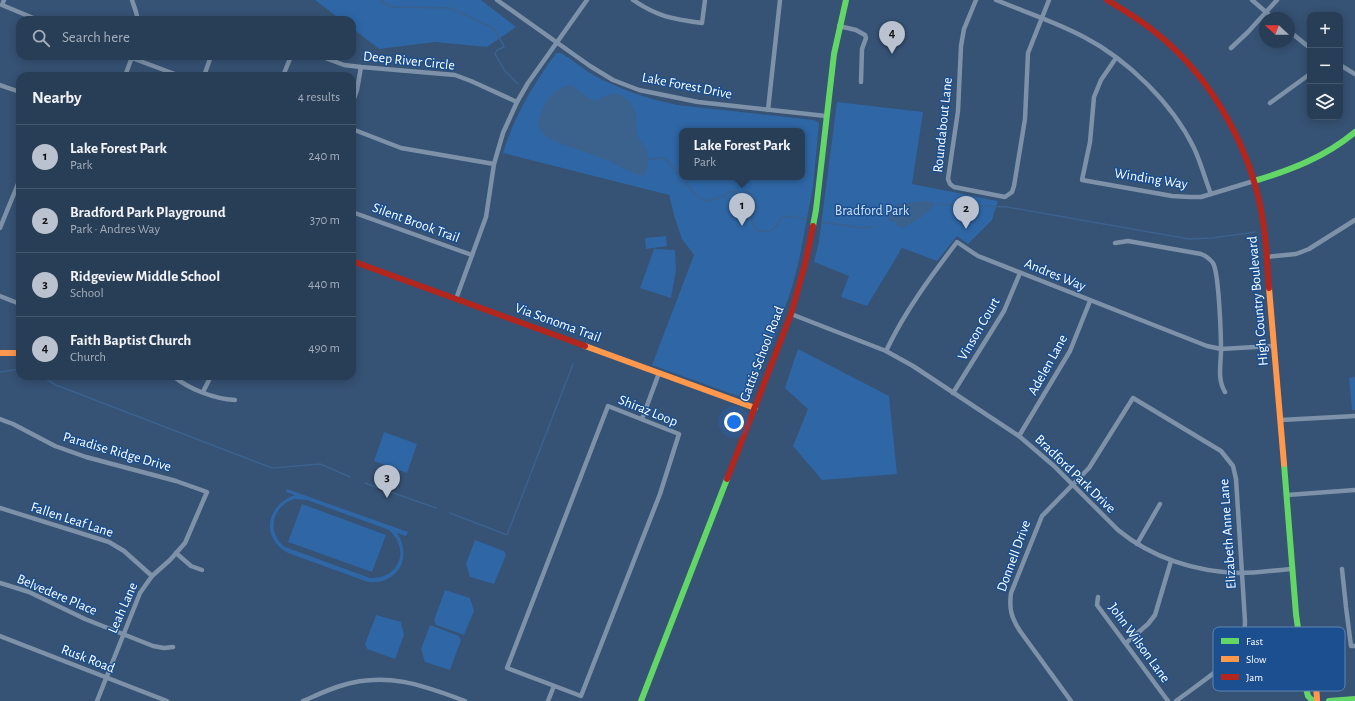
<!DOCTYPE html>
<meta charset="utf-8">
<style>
body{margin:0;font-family:"Alegreya Sans",sans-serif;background:#344961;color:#f1f3f6}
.controls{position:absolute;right:12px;top:12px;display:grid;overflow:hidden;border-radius:8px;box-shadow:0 2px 10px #0003}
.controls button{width:36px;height:36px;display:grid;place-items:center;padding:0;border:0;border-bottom:1px solid #44576d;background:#283e57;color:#f1f3f6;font:20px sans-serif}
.compass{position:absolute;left:1259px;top:12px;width:36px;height:36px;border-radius:50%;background:#283e57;box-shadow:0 2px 10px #0003;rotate:292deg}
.you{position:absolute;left:734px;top:422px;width:14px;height:14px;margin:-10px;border:3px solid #fff;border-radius:50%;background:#1a73e8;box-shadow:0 0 0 6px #1a73e833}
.badge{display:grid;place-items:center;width:26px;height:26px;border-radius:50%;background:#b9c2ce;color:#111;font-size:13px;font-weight:700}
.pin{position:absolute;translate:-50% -33px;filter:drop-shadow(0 1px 2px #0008)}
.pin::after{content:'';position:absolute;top:21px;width:14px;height:12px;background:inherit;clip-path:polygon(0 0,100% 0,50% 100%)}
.popup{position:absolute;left:679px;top:128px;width:126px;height:52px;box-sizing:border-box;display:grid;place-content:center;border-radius:8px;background:#283e57;filter:drop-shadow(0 1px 3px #0005);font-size:13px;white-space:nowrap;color:#a5aeba}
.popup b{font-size:15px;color:#f1f3f6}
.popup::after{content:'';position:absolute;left:50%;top:100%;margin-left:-8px;border:8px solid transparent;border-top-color:#283e57}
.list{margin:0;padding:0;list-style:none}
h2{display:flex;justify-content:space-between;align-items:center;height:52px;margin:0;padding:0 16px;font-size:17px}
h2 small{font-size:13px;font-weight:400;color:#a5aeba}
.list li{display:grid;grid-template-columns:26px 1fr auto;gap:12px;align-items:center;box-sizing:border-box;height:64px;padding:0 16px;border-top:1px solid #44576d}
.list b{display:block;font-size:15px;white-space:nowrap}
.list p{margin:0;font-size:13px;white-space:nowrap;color:#a5aeba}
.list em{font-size:13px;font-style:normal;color:#a5aeba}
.icon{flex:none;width:22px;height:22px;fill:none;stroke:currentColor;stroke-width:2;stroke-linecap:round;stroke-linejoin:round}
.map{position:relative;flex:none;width:1355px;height:701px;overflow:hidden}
.search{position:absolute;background:#283e57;box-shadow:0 2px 10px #0003;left:16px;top:16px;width:340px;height:44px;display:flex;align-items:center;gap:10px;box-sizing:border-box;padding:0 14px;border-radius:12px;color:#a5aeba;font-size:15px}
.panel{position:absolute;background:#283e57;box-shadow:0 2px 10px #0003;left:16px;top:72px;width:340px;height:308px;border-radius:12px}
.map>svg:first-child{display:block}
.green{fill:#2f66a5;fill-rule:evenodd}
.water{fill:#3b618d}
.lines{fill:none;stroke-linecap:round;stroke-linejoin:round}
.stream{stroke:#3b618d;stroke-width:1.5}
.street{stroke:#7d92a8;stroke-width:4.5}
.fast{stroke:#63d668;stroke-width:6}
.slow{stroke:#ff974d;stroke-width:6}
.jam{stroke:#b3261e;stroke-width:6}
.labels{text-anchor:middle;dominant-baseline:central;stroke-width:3;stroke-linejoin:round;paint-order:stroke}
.street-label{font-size:14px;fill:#fff;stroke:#1b4f8f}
.park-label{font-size:14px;fill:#cfe3fa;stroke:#1b4f8f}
.key{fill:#1b4f8f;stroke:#5f84b1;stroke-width:1}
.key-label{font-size:11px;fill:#fff}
</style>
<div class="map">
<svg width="1355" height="701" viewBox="0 0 1355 701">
<rect width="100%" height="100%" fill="#365274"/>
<g class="green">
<polygon points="315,0 481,0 516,27 487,47 435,42 379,49 352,28 352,20 341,20"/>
<path d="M 556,53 L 561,53 C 573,60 583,69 595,76 C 621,90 649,99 677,105 L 814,120 L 819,123 L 813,187 L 799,260 L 792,287 L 774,339 L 749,396 L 747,398 L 743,398 L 652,365 L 694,255 L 682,239 L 674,215 L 669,195 L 503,153 C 514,116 533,85 556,53 ZM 682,131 L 802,131 L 802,177 L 682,177 Z"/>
<polygon points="837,102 923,112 912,184 998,201 992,220 968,244 957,236 937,261 902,248 867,306 841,297 849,276 814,262 819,241"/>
<polygon points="666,236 667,246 646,249 645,238"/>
<polygon points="654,249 675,250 676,270 671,298 640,288"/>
<polygon points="798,349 889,396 897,474 822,480 793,446 808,409 785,388"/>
<polygon points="1355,377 1355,410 1352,410 1349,378"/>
<polygon points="384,432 417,444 407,473 374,461"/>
<path d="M 287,489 L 408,532 L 406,536 L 397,533 C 413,557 398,585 368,582 L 288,553 C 260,538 266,505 295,495 L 286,492 ZM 294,499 L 307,500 L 389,530 C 411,550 399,579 370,578 L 285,547 C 266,533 272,506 294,499 Z"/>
<polygon points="302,504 386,535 372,572 288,542"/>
<polygon points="475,540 504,551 506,555 494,584 470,577 466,564"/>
<polygon points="445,590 470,598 474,611 464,635 436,625 434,620"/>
<polygon points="376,615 401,622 404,635 395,659 367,649 365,644"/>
<polygon points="430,625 459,636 461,640 450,670 425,662 421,649"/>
</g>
<g class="water">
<path d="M 570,85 C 579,89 585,97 595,101 C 600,99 606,95 612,94 C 622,92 633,103 635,112 C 637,122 635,130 639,139 C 641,143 645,146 646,150 C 649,157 649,171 642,176 L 620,167 L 610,161 L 559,143 L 545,136 L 538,126 C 541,107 549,89 570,85 Z"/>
<path d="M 919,201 L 928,201 L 934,204 C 928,215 913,222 903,228 L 894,224 L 896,224 L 896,221 L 892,222 L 888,219 L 888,211 C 894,203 900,204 909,203 C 912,203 916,202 919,201 Z"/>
</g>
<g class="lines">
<g class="stream">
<polyline points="380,0 391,7 450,8 493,28 503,44 504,47 497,50 495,54 505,71 518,84"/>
<path d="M 647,159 L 665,158 L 694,193 L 704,201 L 719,198 L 732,191 L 744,196 L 746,191 L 749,192 L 756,205 L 751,219 L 755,229 C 771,236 774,228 784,216 L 807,219"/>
<polyline points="932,204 1007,207 1189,239 1212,238 1255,232"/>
<polyline points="822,222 861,228 873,227"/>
<polyline points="0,372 20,369"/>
<polyline points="41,376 56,385 272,468 320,464 350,477"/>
<polyline points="365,483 436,508"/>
<polyline points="450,513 507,535 573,364"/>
</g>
<g class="street">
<polyline points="4,0 2,5 38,20"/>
<polyline points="132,0 136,12 138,20"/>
<polyline points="497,0 590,66 613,80 639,90 698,102 826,116"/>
<path d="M 633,0 C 658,17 673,19 702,23 L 705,0"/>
<polyline points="976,0 964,29 961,46 958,111 948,179 950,184 954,187 1005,197 1012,192 1014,186 1025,119 1028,53 1049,0"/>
<path d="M 996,0 C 1025,12 1056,22 1084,37 C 1128,60 1172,103 1194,148 C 1201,163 1205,179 1211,194"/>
<polyline points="1252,0 1273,18"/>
<polyline points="839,26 856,30 865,35 866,38 862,49 861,82"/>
<polyline points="1289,31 1310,48"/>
<polyline points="1231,48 1248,32 1277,0"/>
<polyline points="320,56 344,65 361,67 455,75 471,81 517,102"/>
<polyline points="132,58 180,76"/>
<polyline points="1116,58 1101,80 1094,97 1090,142 1082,180 1172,196 1190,197 1201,197 1254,181"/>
<polyline points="1340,65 1355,74"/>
<polyline points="125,76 132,57"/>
<polyline points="204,76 211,56"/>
<polyline points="283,76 291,56"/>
<polyline points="0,85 20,92"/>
<polyline points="1270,103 1310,74"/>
<polyline points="352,104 357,90 361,67"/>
<polyline points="768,110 780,0"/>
<polyline points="352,129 401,148 494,164"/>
<polyline points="352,212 472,255"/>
<polyline points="0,228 20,179"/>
<path d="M 1115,243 L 1128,241 L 1201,254 C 1206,256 1210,259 1213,263 C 1219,273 1221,335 1221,350 C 1221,364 1217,379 1225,392"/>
<polyline points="1266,257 1296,254 1309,249 1355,220"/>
<polyline points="0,296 20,304"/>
<polyline points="456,299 486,217 494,164 503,133 517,102 528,83 587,0"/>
<path d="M 791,314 L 886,351 L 913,366 L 1019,436 L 1054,466 L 1118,530 C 1152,558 1196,572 1240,573 C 1258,573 1275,570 1292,569"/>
<path d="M 886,351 C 905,311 931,276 957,242 L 978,256 L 1207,346 L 1221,349 L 1274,346"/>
<path d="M 173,376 C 189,389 214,399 235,400"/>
<polyline points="203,392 211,376"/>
<polyline points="953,393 1004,311 1020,273"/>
<polygon points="608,406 679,434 660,494 581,696 507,668"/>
<polyline points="0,419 13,424 55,446 86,457 176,481 207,492 185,543 170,560 152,576 140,593 97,701"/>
<polyline points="642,419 659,373"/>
<polyline points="1281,420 1355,416"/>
<polyline points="1019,436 1070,351 1090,301"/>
<polyline points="1287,495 1355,490"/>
<polyline points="0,508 109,542 124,551 152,576"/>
<polyline points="1137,544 1160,504"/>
<polyline points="176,553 191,566 202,570"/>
<polyline points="1342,569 1346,607 1351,646 1355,646"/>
<polyline points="0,583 29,592 85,619 153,646 164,648 173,647"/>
<polyline points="1098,597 1097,605 1168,701"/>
<polyline points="0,636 167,701"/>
<polyline points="1126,643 1148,624 1155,615 1171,561"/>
<path d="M 303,701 C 315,696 327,690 340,686 C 385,671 423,685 465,701"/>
<polyline points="548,701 554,686"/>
<path d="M 1071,701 L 1020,631 C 1011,617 1009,609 1011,593 L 1042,516 L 1089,468 L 1133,398 L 1221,451 L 1233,466 L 1236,479 L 1245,621 C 1245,629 1245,637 1241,645 C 1231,664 1193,688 1176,701"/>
</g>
<g class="fast">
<path d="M 1254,181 C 1291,170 1325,157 1355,132"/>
<polyline points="813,226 816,210 834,54 846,0"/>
<polyline points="1284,464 1296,614 1302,658 1301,669 1308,696 1313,701"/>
<polyline points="641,701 727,479"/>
<polyline points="1329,701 1355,699"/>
</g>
<g class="slow">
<polyline points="1269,288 1284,464"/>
<polyline points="585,346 755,408"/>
<polyline points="0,353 20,353"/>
<path d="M 1302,658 C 1312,670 1317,685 1317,701"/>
</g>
<g class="jam">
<path d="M 1107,0 C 1124,10 1140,20 1155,32 C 1214,79 1254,153 1264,228 C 1267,248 1267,268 1269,288"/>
<polyline points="352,261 585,346"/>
<polyline points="727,479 791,314 805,264 813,226"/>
</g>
</g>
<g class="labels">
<g class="street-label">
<text transform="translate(409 61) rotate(6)">Deep River Circle</text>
<text transform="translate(687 86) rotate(11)">Lake Forest Drive</text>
<text transform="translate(943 125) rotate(-84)">Roundabout Lane</text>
<text transform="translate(1151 179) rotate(9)">Winding Way</text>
<text transform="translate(416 223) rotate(20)">Silent Brook Trail</text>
<text transform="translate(1055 275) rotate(22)">Andres Way</text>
<text transform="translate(1258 301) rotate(-95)">High Country Boulevard</text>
<text transform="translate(558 323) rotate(20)">Via Sonoma Trail</text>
<text transform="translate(979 329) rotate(-60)">Vinson Court</text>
<text transform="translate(762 354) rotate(-69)">Gattis School Road</text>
<text transform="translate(1048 365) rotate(-61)">Adelen Lane</text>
<text transform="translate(648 411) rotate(22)">Shiraz Loop</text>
<text transform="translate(117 452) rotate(16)">Paradise Ridge Drive</text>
<text transform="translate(1075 474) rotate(44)">Bradford Park Drive</text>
<text transform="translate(72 520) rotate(18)">Fallen Leaf Lane</text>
<text transform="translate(1228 534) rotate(-94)">Elizabeth Anne Lane</text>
<text transform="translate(1014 556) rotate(-70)">Donnell Drive</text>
<text transform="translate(57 595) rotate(23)">Belvedere Place</text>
<text transform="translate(123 608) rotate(-66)">Leah Lane</text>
<text transform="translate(1139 643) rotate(54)">John Wilson Lane</text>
<text transform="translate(88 659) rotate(21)">Rusk Road</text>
</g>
<g class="park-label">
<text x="872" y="211">Bradford Park</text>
</g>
</g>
<rect x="1213" y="627" width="132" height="64" rx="6" class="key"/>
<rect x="1221" y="638" width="18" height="6" fill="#63d668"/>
<rect x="1221" y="656" width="18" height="6" fill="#ff974d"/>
<rect x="1221" y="674" width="18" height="6" fill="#b3261e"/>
<g class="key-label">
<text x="1246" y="645">Fast</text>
<text x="1246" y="663">Slow</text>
<text x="1246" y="681">Jam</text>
</g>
</svg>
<div class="controls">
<button>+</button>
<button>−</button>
<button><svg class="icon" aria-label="layers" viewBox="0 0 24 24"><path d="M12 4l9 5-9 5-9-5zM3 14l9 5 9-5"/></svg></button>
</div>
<svg class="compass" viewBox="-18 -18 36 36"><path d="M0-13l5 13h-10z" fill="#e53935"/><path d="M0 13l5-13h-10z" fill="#a5aeba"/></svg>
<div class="you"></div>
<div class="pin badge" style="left:742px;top:226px">1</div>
<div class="popup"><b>Lake Forest Park</b>Park</div>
<div class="pin badge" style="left:966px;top:229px">2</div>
<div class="pin badge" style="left:387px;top:498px">3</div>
<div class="pin badge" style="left:892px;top:54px">4</div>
<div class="search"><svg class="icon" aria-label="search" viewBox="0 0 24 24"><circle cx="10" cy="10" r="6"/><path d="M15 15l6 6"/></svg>Search here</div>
<section class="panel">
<h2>Nearby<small>4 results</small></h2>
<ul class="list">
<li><span class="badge">1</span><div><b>Lake Forest Park</b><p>Park</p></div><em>240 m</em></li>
<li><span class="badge">2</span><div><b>Bradford Park Playground</b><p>Park · Andres Way</p></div><em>370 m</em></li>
<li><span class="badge">3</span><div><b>Ridgeview Middle School</b><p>School</p></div><em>440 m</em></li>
<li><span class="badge">4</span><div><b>Faith Baptist Church</b><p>Church</p></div><em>490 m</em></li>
</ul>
</section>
</div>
